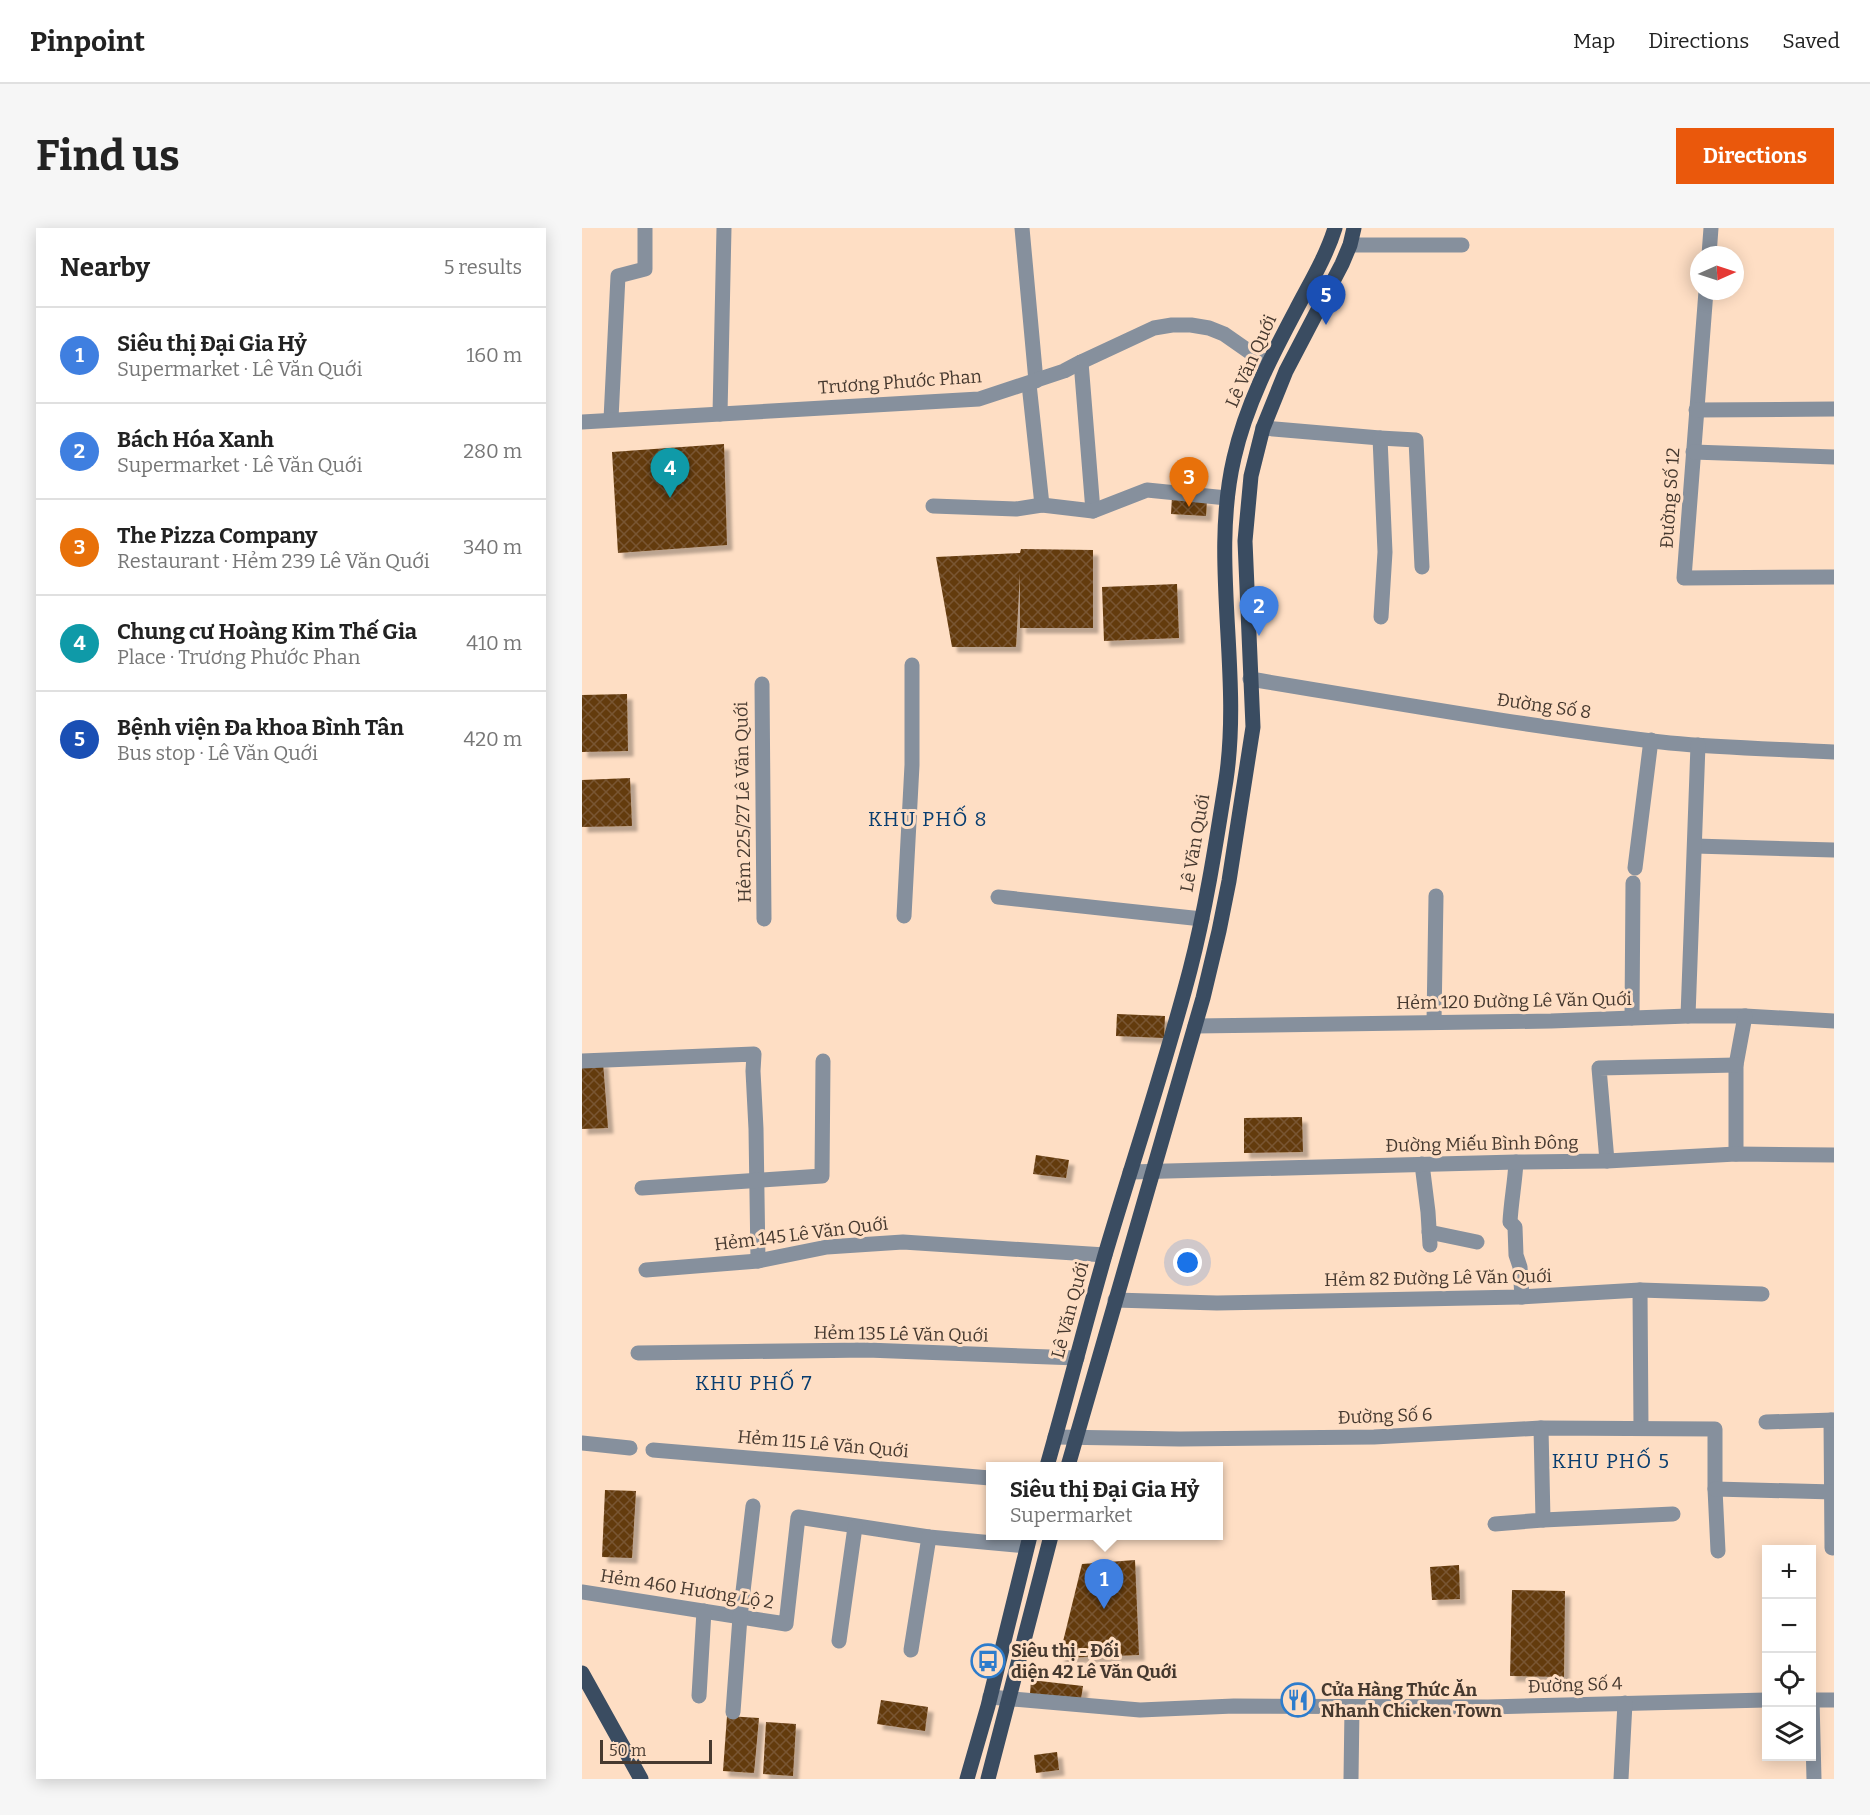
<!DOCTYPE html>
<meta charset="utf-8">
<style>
body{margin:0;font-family:Bitter,serif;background:#f6f6f6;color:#222}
.controls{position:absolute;right:18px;bottom:18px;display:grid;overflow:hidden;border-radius:0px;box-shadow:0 3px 15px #0003}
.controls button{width:54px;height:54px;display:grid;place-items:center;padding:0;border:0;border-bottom:2px solid #e0e0e0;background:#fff;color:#222;font:30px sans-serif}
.compass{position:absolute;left:1108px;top:18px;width:54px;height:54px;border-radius:50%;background:#fff;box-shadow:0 3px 15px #0003;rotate:87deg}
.scale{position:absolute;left:18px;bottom:15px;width:112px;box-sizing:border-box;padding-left:6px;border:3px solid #46392f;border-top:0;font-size:16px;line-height:21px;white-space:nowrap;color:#46392f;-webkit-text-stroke:4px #fedec4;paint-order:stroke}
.you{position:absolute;left:606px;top:1035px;width:21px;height:21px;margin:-15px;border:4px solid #fff;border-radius:50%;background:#1a73e8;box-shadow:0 0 0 9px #1a73e833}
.badge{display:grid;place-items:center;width:39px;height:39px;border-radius:50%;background:#ea580c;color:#fff;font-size:20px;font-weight:700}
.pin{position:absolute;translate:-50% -50px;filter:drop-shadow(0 2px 3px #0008)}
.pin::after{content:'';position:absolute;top:32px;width:21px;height:18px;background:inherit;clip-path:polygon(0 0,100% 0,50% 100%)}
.popup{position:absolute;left:404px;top:1234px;width:237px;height:78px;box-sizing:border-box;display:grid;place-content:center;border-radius:0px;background:#fff;filter:drop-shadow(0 2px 4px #0005);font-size:20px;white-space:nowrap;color:#767676}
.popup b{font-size:22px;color:#222}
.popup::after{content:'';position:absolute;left:50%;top:100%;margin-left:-12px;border:12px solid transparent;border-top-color:#fff}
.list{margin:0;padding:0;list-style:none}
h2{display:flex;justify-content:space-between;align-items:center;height:78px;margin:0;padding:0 24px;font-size:26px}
h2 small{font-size:20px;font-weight:400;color:#767676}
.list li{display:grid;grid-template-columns:39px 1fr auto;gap:18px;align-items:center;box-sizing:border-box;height:96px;padding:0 24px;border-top:2px solid #e0e0e0}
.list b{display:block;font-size:22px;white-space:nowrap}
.list p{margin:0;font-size:20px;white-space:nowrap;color:#767676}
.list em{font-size:20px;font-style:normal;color:#767676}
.icon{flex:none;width:33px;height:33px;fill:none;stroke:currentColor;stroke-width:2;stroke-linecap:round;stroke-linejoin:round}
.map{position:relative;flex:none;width:1252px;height:1551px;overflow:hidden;border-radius:0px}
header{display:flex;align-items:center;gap:36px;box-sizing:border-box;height:84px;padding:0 30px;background:#fff;border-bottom:2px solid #e0e0e0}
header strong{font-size:28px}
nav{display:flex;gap:33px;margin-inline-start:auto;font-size:21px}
.intro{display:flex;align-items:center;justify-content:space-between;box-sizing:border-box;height:144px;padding:0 36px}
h1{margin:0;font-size:42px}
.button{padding:15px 27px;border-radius:0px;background:#ea580c;color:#fff;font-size:21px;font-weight:700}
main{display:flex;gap:36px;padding:0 36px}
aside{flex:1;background:#fff;border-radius:0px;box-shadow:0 3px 15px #0003}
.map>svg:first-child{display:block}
.building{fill:url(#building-cross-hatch);filter:url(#shadow)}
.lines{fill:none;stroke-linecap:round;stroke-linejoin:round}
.minor{stroke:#86909d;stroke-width:15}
.major{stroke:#3a4c61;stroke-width:15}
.labels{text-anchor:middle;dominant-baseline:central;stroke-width:6;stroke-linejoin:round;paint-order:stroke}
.street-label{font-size:18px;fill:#46392f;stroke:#fedec4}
.poi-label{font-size:18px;font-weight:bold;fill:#46392f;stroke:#fedec4;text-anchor:start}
.neighbourhood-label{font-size:20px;letter-spacing:1.5px;fill:#083d6f;stroke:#fedec4}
</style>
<header>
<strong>Pinpoint</strong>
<nav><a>Map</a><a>Directions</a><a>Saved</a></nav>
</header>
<div class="intro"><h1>Find us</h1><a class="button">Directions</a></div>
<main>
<aside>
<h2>Nearby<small>5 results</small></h2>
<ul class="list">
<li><span class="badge" style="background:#3f7fe0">1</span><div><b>Siêu thị Đại Gia Hỷ</b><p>Supermarket · Lê Văn Quới</p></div><em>160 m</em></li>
<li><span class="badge" style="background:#3f7fe0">2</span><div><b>Bách Hóa Xanh</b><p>Supermarket · Lê Văn Quới</p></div><em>280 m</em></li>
<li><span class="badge" style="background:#e8710a">3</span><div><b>The Pizza Company</b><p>Restaurant · Hẻm 239 Lê Văn Quới</p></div><em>340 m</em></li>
<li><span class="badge" style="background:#0f9aa8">4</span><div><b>Chung cư Hoàng Kim Thế Gia</b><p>Place · Trương Phước Phan</p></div><em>410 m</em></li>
<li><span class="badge" style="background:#1a4fb4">5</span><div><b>Bệnh viện Đa khoa Bình Tân</b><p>Bus stop · Lê Văn Quới</p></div><em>420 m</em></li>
</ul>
</aside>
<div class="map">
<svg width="1252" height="1551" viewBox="0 0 1252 1551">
<defs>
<pattern id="building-cross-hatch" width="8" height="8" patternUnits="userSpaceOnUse" patternTransform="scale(1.5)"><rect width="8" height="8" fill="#643a0e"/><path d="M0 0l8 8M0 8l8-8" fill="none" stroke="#785632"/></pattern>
<filter id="shadow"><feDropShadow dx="5.5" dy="5.5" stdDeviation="1.5" flood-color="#0004"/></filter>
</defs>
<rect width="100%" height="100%" fill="#fedec4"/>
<g class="building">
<polygon points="142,216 145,317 36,325 30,224"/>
<polygon points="590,269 625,272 624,288 589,286"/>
<polygon points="439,321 511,322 511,400 438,400 438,345 434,419 370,419 354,329 438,325"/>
<polygon points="595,356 597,410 522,413 520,359"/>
<polygon points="45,466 46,523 0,524 0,467"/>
<polygon points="48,550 50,598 0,599 0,552"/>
<polygon points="535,786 583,788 582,810 534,808"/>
<polygon points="21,834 26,900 0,901 0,836"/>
<polygon points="720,889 721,924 662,925 662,890"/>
<polygon points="454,927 487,932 484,950 451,946"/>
<polygon points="23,1262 54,1263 50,1330 20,1329"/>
<polygon points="553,1332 557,1427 477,1430 500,1336"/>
<polygon points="877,1337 878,1371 850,1372 848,1339"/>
<polygon points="930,1362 983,1363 982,1449 928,1448"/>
<polygon points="449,1452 501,1458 499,1471 448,1466"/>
<polygon points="299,1472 346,1479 343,1503 295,1496"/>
<polygon points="145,1488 177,1490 172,1545 141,1543"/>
<polygon points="184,1494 214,1496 211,1548 181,1546"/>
<polygon points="475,1524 477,1542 454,1545 452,1527"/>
</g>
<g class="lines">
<g class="minor">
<polyline points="440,0 454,153"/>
<polyline points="768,17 880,17"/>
<polyline points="1127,27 1129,0"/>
<polyline points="1124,63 1102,350 1252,349"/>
<polyline points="499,134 511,283"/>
<polyline points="447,156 460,277"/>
<polyline points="1114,182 1252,181"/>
<polyline points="138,186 142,0"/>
<polyline points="29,191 36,48 63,41 63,0"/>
<polyline points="0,194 397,171 482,143 499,134 572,100 590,97 609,97 627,100 642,106 685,136"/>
<polyline points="681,200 798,210 803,324 799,389"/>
<polyline points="798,210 834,212 840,339"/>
<polyline points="1111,224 1252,229"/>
<polyline points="351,278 434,281 460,277 511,283 565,262 645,270"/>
<path d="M 668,451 C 808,474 947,499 1088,515 C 1142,520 1197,521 1252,524"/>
<polyline points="180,456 182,691"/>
<polyline points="1113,618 1252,622"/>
<polyline points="1053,640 1069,512"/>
<polyline points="416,669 620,691"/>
<polyline points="322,688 330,537 330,437"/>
<polyline points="1106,788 1116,517"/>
<polyline points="1050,790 1051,655"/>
<polyline points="852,794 854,668"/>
<polyline points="613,798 969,793 1106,788 1163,788 1252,793"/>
<polyline points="0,833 172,826 171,843 174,901 176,1033"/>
<polyline points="1154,926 1154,837 1163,788"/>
<polyline points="1025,933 1017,840 1154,837"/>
<path d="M 934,934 C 933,954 929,974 928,994 L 933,999 L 934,1027 L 938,1039 L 940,1069"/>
<polyline points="840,936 846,984 848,1017"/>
<polyline points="548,944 934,934 1025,933 1154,926 1252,927"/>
<polyline points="60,960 240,948 241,833"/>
<polyline points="847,1004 895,1014"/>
<polyline points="64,1042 176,1033 245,1019 321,1014 523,1027"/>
<polyline points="1058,1062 1059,1200"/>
<polyline points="533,1072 635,1075 938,1069 1058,1062 1180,1066"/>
<polyline points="56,1125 285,1122 495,1130"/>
<polyline points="1249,1192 1250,1320"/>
<polyline points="1184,1194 1252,1192"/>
<polyline points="473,1209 598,1211 792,1209 959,1200 1133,1201 1133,1261 1136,1323"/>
<polyline points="0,1215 48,1220"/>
<polyline points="71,1222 408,1250"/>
<polyline points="1133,1261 1252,1264"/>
<polyline points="961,1292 1091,1286"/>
<polyline points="913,1296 961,1292 959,1200"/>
<polyline points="0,1364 204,1396 216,1289 347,1309 445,1318"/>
<polyline points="257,1413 273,1299"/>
<polyline points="329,1422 347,1309"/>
<polyline points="117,1468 122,1383"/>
<polyline points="408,1469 558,1482 652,1478 906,1479 1184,1472"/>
<polyline points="1230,1472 1232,1551"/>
<polyline points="1230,1472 1252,1472"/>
<polyline points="151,1484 158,1389 171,1278"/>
<polyline points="769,1551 770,1480"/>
<polyline points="1039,1551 1043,1475"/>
</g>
<g class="major">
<path d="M 465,1238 C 485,1168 503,1097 523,1027 C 551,932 583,838 608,742 C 624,680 634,615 644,552 C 660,445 628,333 652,230 C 664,177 689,129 714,82 C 728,55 744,29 753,0"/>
<polyline points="486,1238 621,770 637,703 647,653 671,499 663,313 669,248 681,200 704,143 760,36 768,17 772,0"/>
<polyline points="0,1445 59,1551"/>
<polyline points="385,1551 406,1478 448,1308"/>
<polyline points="406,1551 469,1308"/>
</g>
</g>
<defs>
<g id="bus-ring" transform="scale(1.725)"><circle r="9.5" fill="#fedec4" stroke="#2e7ccc" stroke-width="1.5"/><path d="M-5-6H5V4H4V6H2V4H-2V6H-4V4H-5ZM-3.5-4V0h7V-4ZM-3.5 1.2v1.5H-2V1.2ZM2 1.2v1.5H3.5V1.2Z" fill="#2e7ccc"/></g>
<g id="restaurant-ring" transform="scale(1.725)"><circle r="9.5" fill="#fedec4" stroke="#2e7ccc" stroke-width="1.5"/><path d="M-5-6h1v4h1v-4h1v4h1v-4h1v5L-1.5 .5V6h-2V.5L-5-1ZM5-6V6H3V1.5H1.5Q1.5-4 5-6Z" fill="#2e7ccc"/></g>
</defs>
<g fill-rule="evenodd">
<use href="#bus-ring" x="406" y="1433"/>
<use href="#restaurant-ring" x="716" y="1472"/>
</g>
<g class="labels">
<g class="street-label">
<text transform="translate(669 133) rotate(-66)">Lê Văn Quới</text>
<text transform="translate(318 154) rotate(-4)">Trương Phước Phan</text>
<text transform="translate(1088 270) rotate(-86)">Đường Số 12</text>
<text transform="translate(962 478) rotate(8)">Đường Số 8</text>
<text transform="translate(161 574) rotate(-91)">Hẻm 225/27 Lê Văn Quới</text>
<text transform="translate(613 615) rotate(-80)">Lê Văn Quới</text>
<text transform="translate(932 773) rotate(-1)">Hẻm 120 Đường Lê Văn Quới</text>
<text transform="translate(900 916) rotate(-1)">Đường Miếu Bình Đông</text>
<text transform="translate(219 1006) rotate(-7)">Hẻm 145 Lê Văn Quới</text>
<text transform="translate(856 1050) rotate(-1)">Hẻm 82 Đường Lê Văn Quới</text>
<text transform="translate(488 1082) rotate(-75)">Lê Văn Quới</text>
<text transform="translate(319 1106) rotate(1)">Hẻm 135 Lê Văn Quới</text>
<text transform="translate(803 1188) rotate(-2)">Đường Số 6</text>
<text transform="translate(241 1216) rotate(5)">Hẻm 115 Lê Văn Quới</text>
<text transform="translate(105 1361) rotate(9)">Hẻm 460 Hương Lộ 2</text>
<text transform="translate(993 1457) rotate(-2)">Đường Số 4</text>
</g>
<g class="poi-label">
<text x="429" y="1423">Siêu thị - Đối<tspan x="429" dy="21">diện 42 Lê Văn Quới</tspan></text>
<text x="739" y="1462">Cửa Hàng Thức Ăn<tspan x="739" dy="21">Nhanh Chicken Town</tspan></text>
</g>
<g class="neighbourhood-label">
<text x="346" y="591">KHU PHỐ 8</text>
<text x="172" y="1155">KHU PHỐ 7</text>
<text x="1029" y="1233">KHU PHỐ 5</text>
</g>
</g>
</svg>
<div class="controls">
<button>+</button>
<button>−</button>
<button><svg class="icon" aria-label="locate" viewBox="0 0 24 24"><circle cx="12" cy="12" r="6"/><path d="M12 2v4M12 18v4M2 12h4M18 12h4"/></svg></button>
<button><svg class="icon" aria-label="layers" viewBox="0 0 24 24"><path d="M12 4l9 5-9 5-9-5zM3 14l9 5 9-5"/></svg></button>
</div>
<svg class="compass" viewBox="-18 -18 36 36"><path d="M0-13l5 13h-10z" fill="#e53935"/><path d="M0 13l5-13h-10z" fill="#767676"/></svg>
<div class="scale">50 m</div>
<div class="you"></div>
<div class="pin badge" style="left:522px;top:1381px;background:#3f7fe0">1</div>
<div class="popup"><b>Siêu thị Đại Gia Hỷ</b>Supermarket</div>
<div class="pin badge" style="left:677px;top:408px;background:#3f7fe0">2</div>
<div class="pin badge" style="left:607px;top:279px;background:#e8710a">3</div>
<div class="pin badge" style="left:88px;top:270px;background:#0f9aa8">4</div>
<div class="pin badge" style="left:744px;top:97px;background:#1a4fb4">5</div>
</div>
</main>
